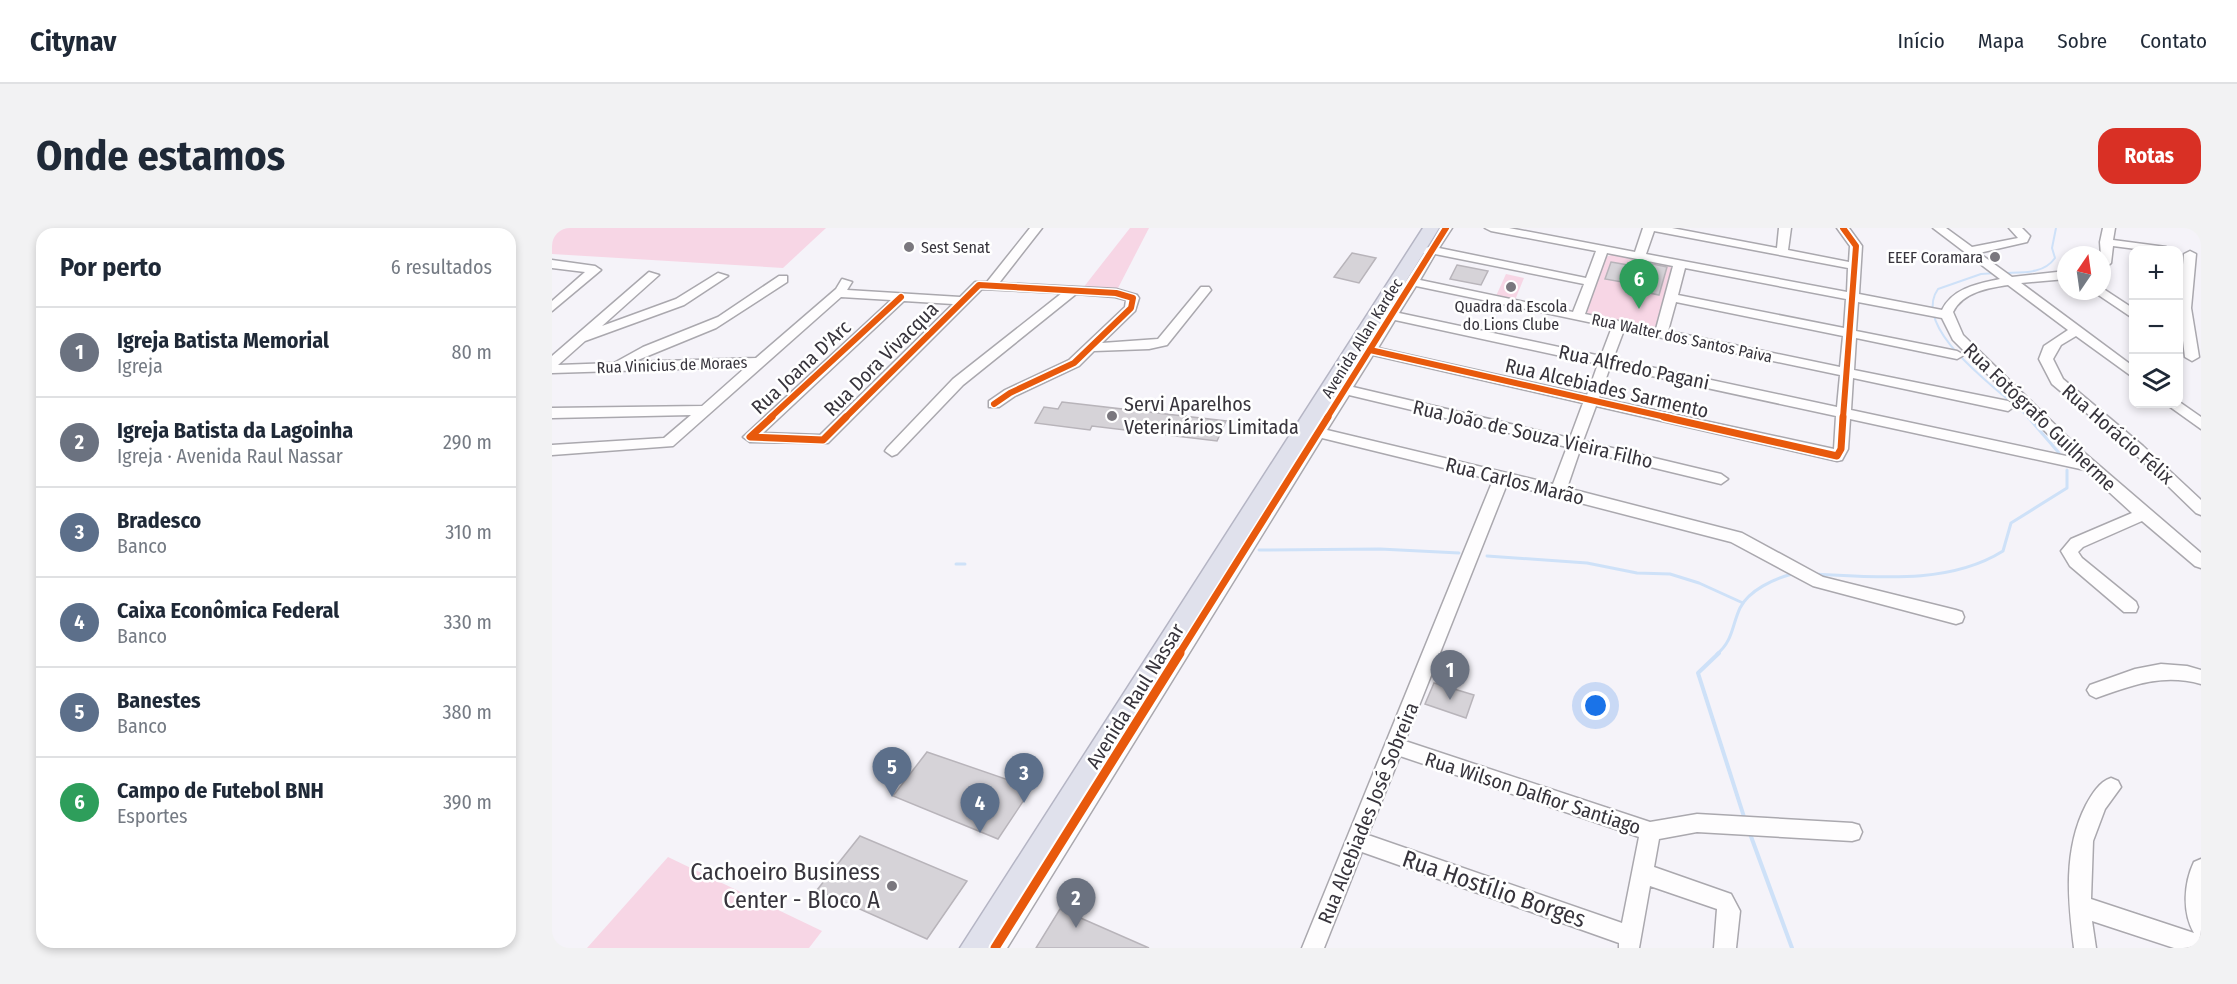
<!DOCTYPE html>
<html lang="pt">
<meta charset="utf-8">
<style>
body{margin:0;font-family:"Fira Sans Condensed",sans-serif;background:#f2f2f3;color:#1f2937}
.controls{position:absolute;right:18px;top:18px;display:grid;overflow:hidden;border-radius:12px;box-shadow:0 3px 9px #0003}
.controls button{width:54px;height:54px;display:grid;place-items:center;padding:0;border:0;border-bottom:2px solid #e0e1e3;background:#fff;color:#1f2937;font:30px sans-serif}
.compass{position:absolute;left:1505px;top:18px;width:54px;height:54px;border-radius:50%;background:#fff;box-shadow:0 3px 9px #0003;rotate:13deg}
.you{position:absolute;left:1044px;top:478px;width:21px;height:21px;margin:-15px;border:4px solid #fff;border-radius:50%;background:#1a73e8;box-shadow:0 0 0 9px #1a73e833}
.badge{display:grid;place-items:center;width:39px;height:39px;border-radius:50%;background:#d93025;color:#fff;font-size:20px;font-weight:700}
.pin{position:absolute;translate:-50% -50px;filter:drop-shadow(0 2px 3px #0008)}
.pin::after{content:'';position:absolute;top:32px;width:21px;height:18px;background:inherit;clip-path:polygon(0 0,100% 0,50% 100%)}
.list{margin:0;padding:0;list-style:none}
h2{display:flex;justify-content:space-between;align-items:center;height:78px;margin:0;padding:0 24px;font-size:26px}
h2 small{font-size:20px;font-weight:400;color:#747a83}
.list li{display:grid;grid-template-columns:39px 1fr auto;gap:18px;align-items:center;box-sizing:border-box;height:90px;padding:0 24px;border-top:2px solid #e0e1e3}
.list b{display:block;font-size:22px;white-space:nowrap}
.list p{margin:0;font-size:20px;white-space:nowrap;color:#747a83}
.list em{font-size:20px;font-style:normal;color:#747a83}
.icon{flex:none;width:33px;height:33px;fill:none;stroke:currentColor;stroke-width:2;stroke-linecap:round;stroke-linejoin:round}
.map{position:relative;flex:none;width:1649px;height:720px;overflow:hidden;border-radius:18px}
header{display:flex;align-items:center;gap:36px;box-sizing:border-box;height:84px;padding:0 30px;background:#fff;border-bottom:2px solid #e0e1e3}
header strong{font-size:28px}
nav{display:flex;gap:33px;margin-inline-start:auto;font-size:21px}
.intro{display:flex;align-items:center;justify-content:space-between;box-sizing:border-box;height:144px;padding:0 36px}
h1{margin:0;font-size:42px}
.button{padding:15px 27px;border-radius:18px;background:#d93025;color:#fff;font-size:21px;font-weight:700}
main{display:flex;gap:36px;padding:0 36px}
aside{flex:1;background:#fff;border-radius:18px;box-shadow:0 3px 9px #0003}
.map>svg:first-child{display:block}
.green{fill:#f7d6e5}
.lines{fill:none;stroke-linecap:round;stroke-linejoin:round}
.stream-far2{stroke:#cee1f8;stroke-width:2}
.stream-far1{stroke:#cee1f8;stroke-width:3}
.stream{stroke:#cee1f8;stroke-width:4}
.building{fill:#d6d3d8;stroke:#b8b4ba;stroke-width:1.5}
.minor-casing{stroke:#aaa8ae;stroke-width:3}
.highway-casing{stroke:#b5b5c4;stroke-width:3}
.minor{fill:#fefdfe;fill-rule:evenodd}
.highway{fill:#e0e1ec;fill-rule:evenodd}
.cycleway-far2-casing{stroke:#fff;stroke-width:9}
.cycleway-far1-casing{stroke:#fff;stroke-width:10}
.cycleway-casing{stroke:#fff;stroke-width:13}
.cycleway-far2{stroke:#e8590c;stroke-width:6}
.cycleway-far1{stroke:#e8590c;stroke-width:7}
.cycleway{stroke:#e8590c;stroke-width:9}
.poi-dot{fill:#7a777e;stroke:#fff;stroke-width:2}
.labels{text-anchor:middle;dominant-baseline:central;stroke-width:5;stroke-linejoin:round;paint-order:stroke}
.far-poi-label{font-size:16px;fill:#37343c;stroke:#fff;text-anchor:start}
.far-street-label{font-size:16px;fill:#37343c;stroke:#fff}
.street-label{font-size:20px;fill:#37343c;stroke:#fff}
.poi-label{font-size:20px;fill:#37343c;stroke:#fff;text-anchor:start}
.near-poi-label{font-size:24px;fill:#37343c;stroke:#fff;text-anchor:end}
.near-street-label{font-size:24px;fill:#37343c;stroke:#fff}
</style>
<header>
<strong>Citynav</strong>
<nav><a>Início</a><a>Mapa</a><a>Sobre</a><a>Contato</a></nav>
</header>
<div class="intro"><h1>Onde estamos</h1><a class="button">Rotas</a></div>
<main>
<aside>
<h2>Por perto<small>6 resultados</small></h2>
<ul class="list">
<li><span class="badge" style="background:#6b7280">1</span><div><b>Igreja Batista Memorial</b><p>Igreja</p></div><em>80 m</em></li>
<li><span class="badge" style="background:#6b7280">2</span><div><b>Igreja Batista da Lagoinha</b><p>Igreja · Avenida Raul Nassar</p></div><em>290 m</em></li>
<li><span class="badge" style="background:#5c6f8a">3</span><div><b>Bradesco</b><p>Banco</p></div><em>310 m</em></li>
<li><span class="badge" style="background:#5c6f8a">4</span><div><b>Caixa Econômica Federal</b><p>Banco</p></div><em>330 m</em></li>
<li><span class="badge" style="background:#5c6f8a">5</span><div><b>Banestes</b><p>Banco</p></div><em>380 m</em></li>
<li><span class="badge" style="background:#2e9e5b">6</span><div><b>Campo de Futebol BNH</b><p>Esportes</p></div><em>390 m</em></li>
</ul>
</aside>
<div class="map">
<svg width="1649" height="720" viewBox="0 0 1649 720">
<rect width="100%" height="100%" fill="#f5f3f9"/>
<g class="green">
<polygon points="0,0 274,0 231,40 0,26"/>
<polygon points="578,0 597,0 565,62 531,60"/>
<polygon points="1064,26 1121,39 1103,100 1099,102 1032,88 1052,29"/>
<polygon points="954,46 972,50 963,72 944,68"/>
<polygon points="116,629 270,703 257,720 35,720"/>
</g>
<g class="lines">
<g class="stream-far2">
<path d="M 1444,45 L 1429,46 L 1386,61 C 1357,102 1452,165 1477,190"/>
<path d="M 1450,45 C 1469,44 1491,47 1503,30 L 1500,20 L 1504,0"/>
</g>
<g class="stream-far1">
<polyline points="1476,189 1507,225"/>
<polyline points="707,322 828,321 907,325"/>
<polyline points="935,328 1035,335 1085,345 1118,346 1147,355 1191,375"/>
<polyline points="404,336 413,336"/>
<path d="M 1263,346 C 1324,349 1397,357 1451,323 L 1459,295 L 1515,260 L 1515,242"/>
<path d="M 1165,426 C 1181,413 1180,397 1188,380 C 1197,362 1222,351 1240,346"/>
</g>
<g class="stream">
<polyline points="1167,425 1146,445 1193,592"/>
<polyline points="1197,603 1240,720"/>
</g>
</g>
<g class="building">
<polygon points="800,25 824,30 807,55 782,49"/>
<polygon points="1059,34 1082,38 1090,37 1091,34 1115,39 1107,67 1074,60 1076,55 1053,51"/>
<polygon points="905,37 936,43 929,57 898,51"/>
<polygon points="510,174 674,193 665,213 540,198 538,202 483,195 492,179 506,181"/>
<polygon points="882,455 922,467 914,490 873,476"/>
<polygon points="375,524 480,560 446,611 341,568"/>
<polygon points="308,608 415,653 375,711 265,662"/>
<polygon points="508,681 597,720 484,720"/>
</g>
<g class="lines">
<g class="minor-casing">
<g id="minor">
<path d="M 478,0 L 490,0 L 447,55 L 564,61 L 585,67 L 587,70 L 583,83 L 550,115 L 606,111 L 649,59 L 657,59 L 659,62 L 615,117 L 597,121 L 542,123 L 527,138 L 463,168 L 447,179 L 437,179 L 437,173 L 453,162 L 517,132 L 573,79 L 574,72 L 563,69 L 524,66 L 411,157 L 345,226 L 340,228 L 333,223 L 335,220 L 401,151 L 510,65 L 430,61 L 276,215 L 198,214 L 191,209 L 339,72 L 289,69 L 121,218 L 0,227 L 0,217 L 112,210 L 139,187 L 0,190 L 0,180 L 150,178 L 194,139 L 0,145 L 0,128 L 97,44 L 107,47 L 50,98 L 124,71 L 166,45 L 176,48 L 132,77 L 33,113 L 6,137 L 62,135 L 91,119 L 166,89 L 227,48 L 235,48 L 235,54 L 164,100 L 81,134 L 204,130 L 284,61 L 290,51 L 300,54 L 295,62 L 408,69 L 423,54 L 435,54 ZM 352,73 L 401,76 L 268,207 L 211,205 Z"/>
<path d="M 888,0 L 900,0 L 887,20 L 1034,50 L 1044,23 L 939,3 L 933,0 L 957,0 L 1083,24 L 1091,0 L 1120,0 L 1225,20 L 1227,0 L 1239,0 L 1236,22 L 1297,34 L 1298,18 L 1285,0 L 1297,0 L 1310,18 L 1307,66 L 1390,82 C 1401,60 1425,56 1448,51 L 1381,0 L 1394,0 L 1420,19 L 1466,10 L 1457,0 L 1470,0 L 1478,8 L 1475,14 L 1427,25 L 1460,49 L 1514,43 L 1514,51 L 1469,55 L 1582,139 L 1582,150 L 1524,108 L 1509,117 L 1501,131 L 1511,151 L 1591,218 L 1649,272 L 1649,287 L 1644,285 L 1581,224 L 1500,156 L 1487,131 L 1492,118 L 1516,102 L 1456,57 C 1436,60 1411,64 1401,84 L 1411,107 L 1529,222 L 1649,325 L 1649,340 L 1643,338 L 1590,293 L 1531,319 L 1526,324 L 1530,330 L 1584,374 L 1586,379 L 1584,384 L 1572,384 L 1518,338 L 1509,323 L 1519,311 L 1580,285 L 1533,242 L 1298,191 L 1296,221 L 1290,232 L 1285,233 L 1044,178 L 1031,213 L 1169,246 L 1176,251 L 1169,256 L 1028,222 L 1015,260 L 1190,305 L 1271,349 L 1404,382 L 1410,384 L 1412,389 L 1410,394 L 1404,396 L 1261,358 L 1179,314 L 955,256 L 853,513 L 1098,594 L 1145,586 L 1300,595 L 1307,597 L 1310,604 L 1307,611 L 1300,613 L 1145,604 L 1107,611 L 1102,639 L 1179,666 L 1188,683 L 1184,720 L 1162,720 L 1165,681 L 1098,658 L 1087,720 L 1067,720 L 1067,715 L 810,624 L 772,720 L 750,720 L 941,252 L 770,210 L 455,720 L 432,720 L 872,25 L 865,22 L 877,19 ZM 1102,3 L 1296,40 L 1295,64 L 1094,26 ZM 1055,25 L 1121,38 L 1104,101 L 1033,86 ZM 883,26 L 1032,56 L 1021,84 L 868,52 ZM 1133,40 L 1294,71 L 1292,100 L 1126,67 ZM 864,58 L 1060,99 L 1049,128 L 847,85 ZM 1124,74 L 1291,108 L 1288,139 L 1116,103 ZM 1306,74 L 1390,90 L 1401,112 L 1519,229 L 1299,182 L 1301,150 L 1456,183 L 1463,178 L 1456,173 L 1302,142 L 1304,110 L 1405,131 L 1412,127 L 1405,123 L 1304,103 ZM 843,92 L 1046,136 L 1035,167 L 826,120 ZM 1072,102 L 1288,147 L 1285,179 L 1061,131 ZM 821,127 L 1031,175 L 1018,210 L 801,159 ZM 1058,139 L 1284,188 L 1282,221 L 1047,170 ZM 797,167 L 1015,219 L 1001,256 L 775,202 ZM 848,528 L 1087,609 L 1070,695 L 816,607 Z"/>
<polygon points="1551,0 1563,0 1561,12 1614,19 1620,22 1592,22 1561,18 1559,35 1550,42 1548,14"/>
<polygon points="1638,23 1644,26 1639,80 1647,129 1640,133 1633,129 1627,80 1632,26"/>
<polygon points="0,32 43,38 49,42 0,83 0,73 33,44 0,40"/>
<polygon points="1550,60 1582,81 1582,91 1545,66 1543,63 1550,63"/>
<polygon points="1626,173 1649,189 1649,201 1614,176 1626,176"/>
<path d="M 1609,436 L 1635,438 L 1649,442 L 1649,456 C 1611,445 1580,457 1544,470 L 1538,467 L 1535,462 L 1538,457 L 1583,441 Z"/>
<path d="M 1559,550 L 1566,553 L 1569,559 L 1553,581 L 1541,613 L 1539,671 L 1642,705 C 1630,684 1632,655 1642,634 L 1649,631 L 1649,720 L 1622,720 L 1540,693 L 1544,720 L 1522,720 C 1516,672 1511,622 1534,577 C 1540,566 1547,554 1559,550 Z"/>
</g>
</g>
<g class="highway-casing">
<polygon id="highway" points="871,0 887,0 440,720 408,720"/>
</g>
<use href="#minor" class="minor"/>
<use href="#highway" class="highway"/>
<g class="cycleway-far2-casing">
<g id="cycleway-far2">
<polyline points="1291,0 1304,18 1291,190"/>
<polyline points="818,122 1118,190"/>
<polyline points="218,190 349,69"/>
<polyline points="293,190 427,57 564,65 581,70 579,80 522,135 458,165 442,176"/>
<polyline points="775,190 894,0"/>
</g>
</g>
<g class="cycleway-far1-casing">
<g id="cycleway-far1">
<polyline points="220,189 198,209 271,212 294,189"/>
<polyline points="1112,189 1285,228 1289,221 1291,189"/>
<polyline points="627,426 776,189"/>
</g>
</g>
<g class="cycleway-casing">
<polyline id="cycleway" points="443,720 628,425"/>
</g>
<use href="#cycleway-far2" class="cycleway-far2"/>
<use href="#cycleway-far1" class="cycleway-far1"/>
<use href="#cycleway" class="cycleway"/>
</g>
<g class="poi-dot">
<circle cx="357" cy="19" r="6"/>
<circle cx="1443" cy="29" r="6"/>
<circle cx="959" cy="59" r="6"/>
<circle cx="560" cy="188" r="6"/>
<circle cx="340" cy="658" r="6"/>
</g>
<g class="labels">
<g class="far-poi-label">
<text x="369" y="19">Sest Senat</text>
<text x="1431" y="29" text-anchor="end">EEEF Coramara</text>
<text x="959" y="78" text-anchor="middle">Quadra da Escola<tspan x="959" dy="18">do Lions Clube</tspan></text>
</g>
<g class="far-street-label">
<text transform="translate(810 110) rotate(-58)">Avenida Allan Kardec</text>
<text transform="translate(1130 110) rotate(12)">Rua Walter dos Santos Paiva</text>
<text transform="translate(120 137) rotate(-2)">Rua Vinicius de Moraes</text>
</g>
<g class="street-label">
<text transform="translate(329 131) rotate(-45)">Rua Dora Vivacqua</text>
<text transform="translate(249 139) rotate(-43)">Rua Joana D'Arc</text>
<text transform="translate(1082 139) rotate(12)">Rua Alfredo Pagani</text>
<text transform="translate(1055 160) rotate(13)">Rua Alcebiades Sarmento</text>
<text transform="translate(1488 189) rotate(44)">Rua Fotógrafo Guilherme</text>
<text transform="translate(981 206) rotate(13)">Rua João de Souza Vieira Filho</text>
<text transform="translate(1566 206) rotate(41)">Rua Horácio Félix</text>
<text transform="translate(963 253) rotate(14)">Rua Carlos Marão</text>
<text transform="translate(583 468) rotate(-58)">Avenida Raul Nassar</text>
<text transform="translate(981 565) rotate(18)">Rua Wilson Dalfior Santiago</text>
<text transform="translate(816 585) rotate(-68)">Rua Alcebiades José Sobreira</text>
</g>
<g class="poi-label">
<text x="572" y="176">Servi Aparelhos<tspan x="572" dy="23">Veterinários Limitada</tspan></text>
</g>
<g class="near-poi-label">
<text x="328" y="644">Cachoeiro Business<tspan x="328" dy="28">Center - Bloco A</tspan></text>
</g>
<g class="near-street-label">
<text transform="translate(942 661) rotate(19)">Rua Hostílio Borges</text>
</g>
</g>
</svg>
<div class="controls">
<button>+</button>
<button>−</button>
<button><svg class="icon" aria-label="layers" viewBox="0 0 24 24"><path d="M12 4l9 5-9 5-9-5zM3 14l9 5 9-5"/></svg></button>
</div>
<svg class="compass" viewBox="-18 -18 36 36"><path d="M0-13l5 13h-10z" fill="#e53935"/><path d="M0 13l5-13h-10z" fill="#747a83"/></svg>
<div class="you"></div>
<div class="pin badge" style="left:898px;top:472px;background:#6b7280">1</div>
<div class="pin badge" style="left:524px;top:700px;background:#6b7280">2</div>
<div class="pin badge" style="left:472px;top:575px;background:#5c6f8a">3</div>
<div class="pin badge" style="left:428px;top:605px;background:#5c6f8a">4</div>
<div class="pin badge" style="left:340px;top:569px;background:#5c6f8a">5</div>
<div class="pin badge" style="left:1087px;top:81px;background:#2e9e5b">6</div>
</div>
</main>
